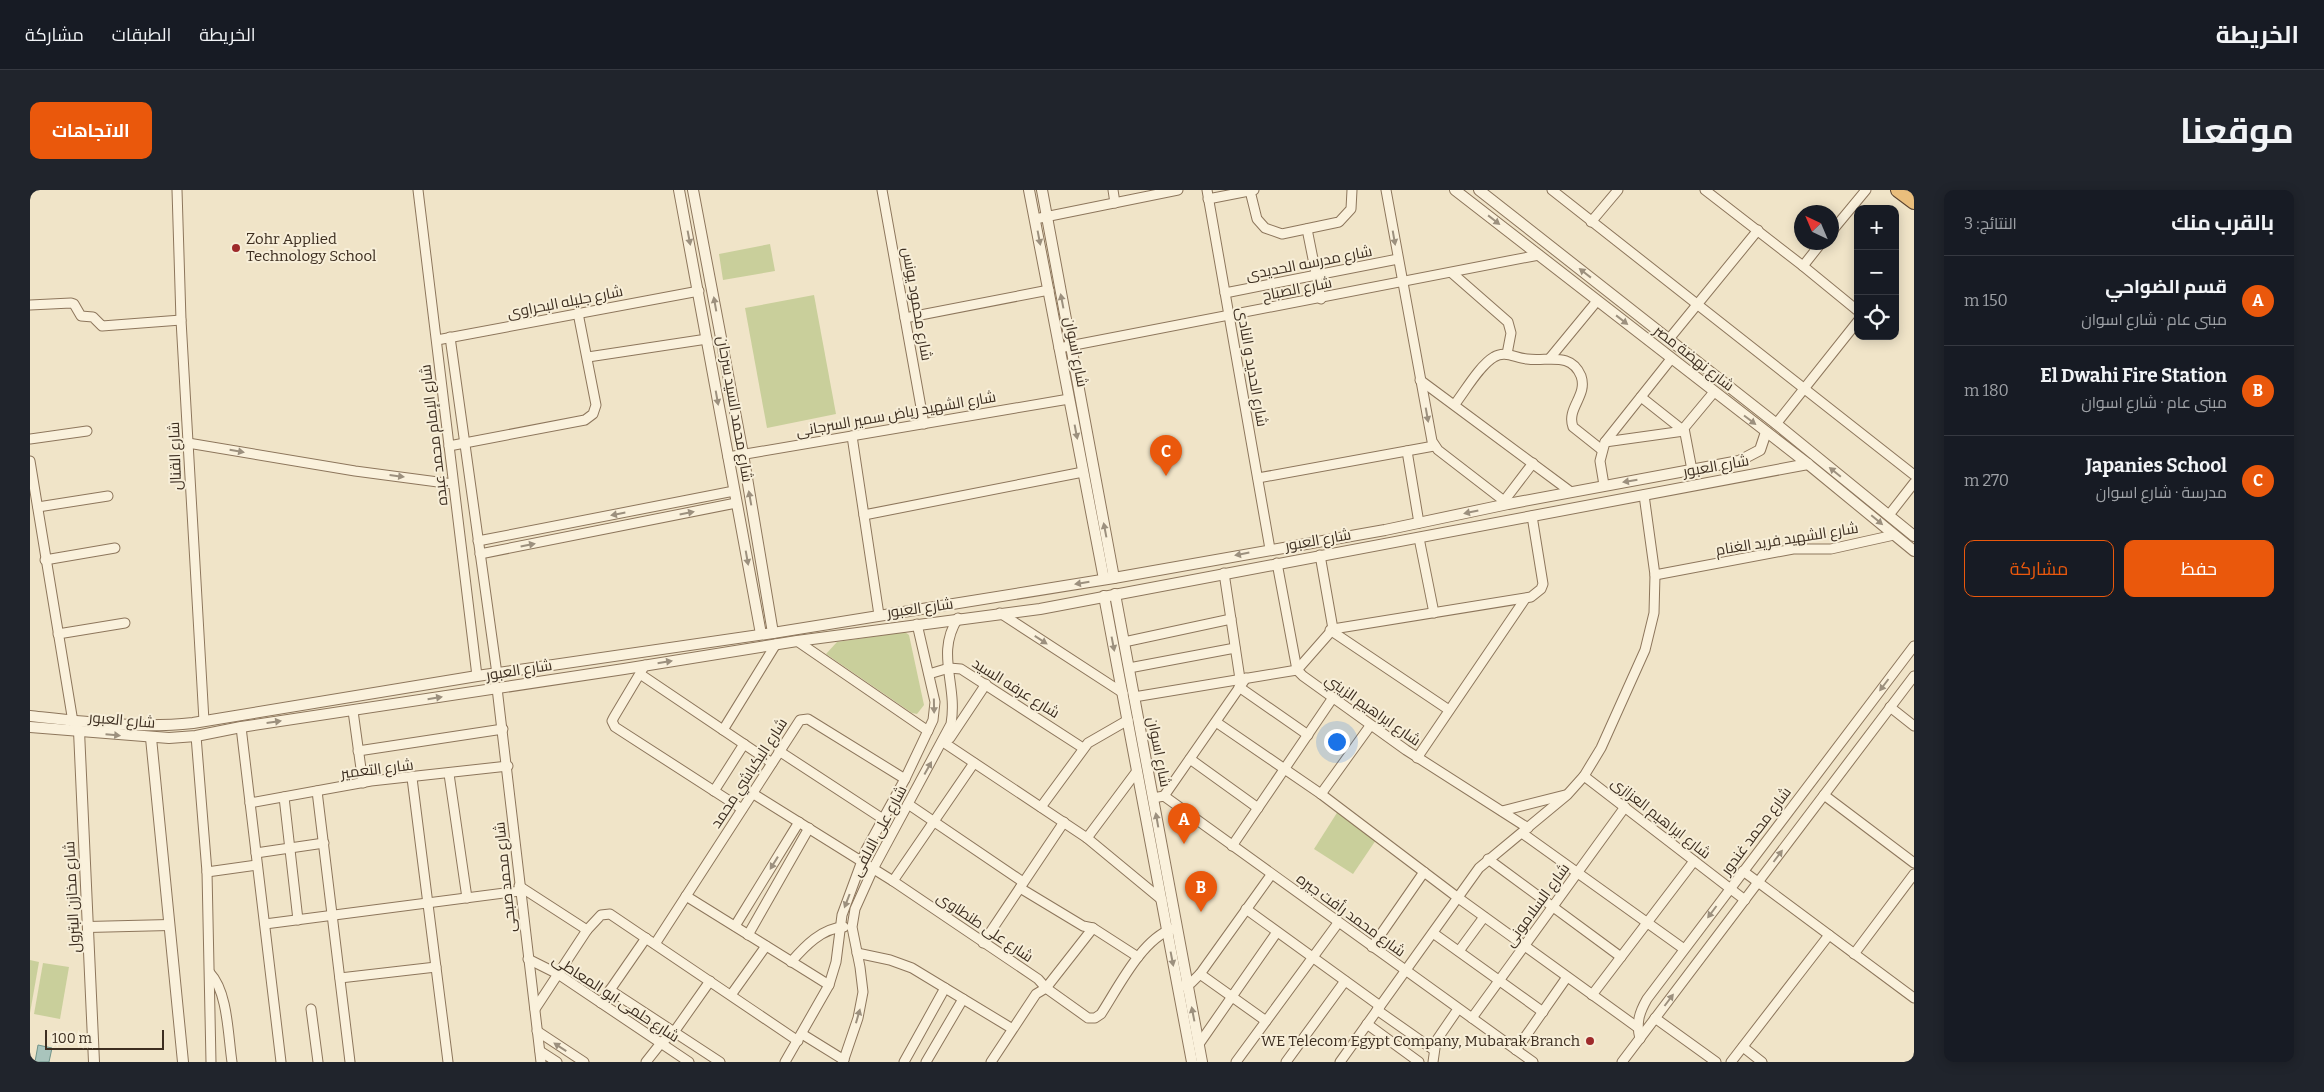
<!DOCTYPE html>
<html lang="ar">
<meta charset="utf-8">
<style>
body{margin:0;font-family:Bitter,Cairo,serif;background:#20242c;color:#f1f3f6;direction:rtl}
.controls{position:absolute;right:15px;top:15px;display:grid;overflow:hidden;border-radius:10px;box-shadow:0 2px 12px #0003}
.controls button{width:45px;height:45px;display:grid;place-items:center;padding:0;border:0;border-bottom:1px solid #363941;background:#171b24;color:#f1f3f6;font:25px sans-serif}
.compass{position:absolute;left:1764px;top:15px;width:45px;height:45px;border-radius:50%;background:#171b24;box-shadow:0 2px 12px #0003;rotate:316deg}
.scale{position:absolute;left:15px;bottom:12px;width:119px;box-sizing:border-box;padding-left:5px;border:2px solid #3d2e20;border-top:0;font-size:14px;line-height:18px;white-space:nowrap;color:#3d2e20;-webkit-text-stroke:4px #f7eed8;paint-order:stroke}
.you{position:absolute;left:1306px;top:551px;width:18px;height:18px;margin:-12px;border:4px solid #fff;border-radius:50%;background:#1a73e8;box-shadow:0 0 0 8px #1a73e833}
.badge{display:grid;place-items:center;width:32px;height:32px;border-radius:50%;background:#ea580c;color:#fff;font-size:16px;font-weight:700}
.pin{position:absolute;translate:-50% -41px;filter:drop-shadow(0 1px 2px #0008)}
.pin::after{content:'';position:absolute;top:26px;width:18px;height:15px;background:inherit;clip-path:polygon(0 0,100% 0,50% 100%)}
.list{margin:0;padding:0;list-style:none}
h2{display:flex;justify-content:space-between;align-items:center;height:65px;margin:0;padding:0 20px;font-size:21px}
h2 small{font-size:16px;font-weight:400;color:#9ea1a6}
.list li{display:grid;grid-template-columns:32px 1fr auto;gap:15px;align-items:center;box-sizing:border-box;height:90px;padding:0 20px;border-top:1px solid #363941}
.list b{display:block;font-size:19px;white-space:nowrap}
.list p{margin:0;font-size:16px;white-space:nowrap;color:#9ea1a6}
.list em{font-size:16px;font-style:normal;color:#9ea1a6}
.actions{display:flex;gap:10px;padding:15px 20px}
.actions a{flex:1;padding:11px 0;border:1px solid #ea580c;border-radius:10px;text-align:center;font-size:18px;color:#ea580c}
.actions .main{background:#ea580c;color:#fff}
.icon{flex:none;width:28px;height:28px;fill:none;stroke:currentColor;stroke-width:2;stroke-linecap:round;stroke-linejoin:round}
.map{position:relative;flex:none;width:1884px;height:872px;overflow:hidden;direction:ltr;border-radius:10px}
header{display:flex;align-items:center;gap:30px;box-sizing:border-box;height:70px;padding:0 25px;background:#171b24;border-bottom:1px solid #363941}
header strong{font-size:24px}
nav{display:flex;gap:28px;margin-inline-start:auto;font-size:18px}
.intro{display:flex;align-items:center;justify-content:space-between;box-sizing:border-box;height:120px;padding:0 30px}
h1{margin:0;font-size:35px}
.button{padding:12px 22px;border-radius:10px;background:#ea580c;color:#fff;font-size:18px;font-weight:700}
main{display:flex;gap:30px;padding:0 30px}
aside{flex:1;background:#171b24;border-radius:10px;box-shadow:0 2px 12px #0003}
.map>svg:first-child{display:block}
.green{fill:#c9cf9b}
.water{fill:#a9c4bc;stroke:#6f938a}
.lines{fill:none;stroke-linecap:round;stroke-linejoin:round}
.minor-casing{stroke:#8d765c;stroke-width:11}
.tertiary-casing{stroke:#8d765c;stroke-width:12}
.trunk-casing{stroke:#5b4430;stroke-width:16}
.minor{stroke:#faf1dc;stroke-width:9}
.tertiary{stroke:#faf1dc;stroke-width:10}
.trunk{stroke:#eabe7c;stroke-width:14}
.oneway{fill:#9c907e}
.poi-dot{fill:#9e2a2b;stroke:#f7eed8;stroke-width:2}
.labels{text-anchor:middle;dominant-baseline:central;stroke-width:4;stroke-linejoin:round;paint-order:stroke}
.poi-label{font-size:15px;fill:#3d2e20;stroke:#f7eed8;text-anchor:start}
.street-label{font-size:15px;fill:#3d2e20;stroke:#f7eed8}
</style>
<header>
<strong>الخريطة</strong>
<nav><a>الخريطة</a><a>الطبقات</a><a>مشاركة</a></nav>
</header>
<div class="intro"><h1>موقعنا</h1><a class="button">الاتجاهات</a></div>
<main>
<aside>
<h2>بالقرب منك<small>النتائج: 3</small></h2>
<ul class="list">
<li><span class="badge">A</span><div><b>قسم الضواحي</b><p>مبنى عام · شارع اسوان</p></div><em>150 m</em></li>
<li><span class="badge">B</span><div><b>El Dwahi Fire Station</b><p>مبنى عام · شارع اسوان</p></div><em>180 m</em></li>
<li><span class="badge">C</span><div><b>Japanies School</b><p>مدرسة · شارع اسوان</p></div><em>270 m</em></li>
</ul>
<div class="actions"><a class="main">حفظ</a><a>مشاركة</a></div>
</aside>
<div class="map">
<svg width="1884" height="872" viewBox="0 0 1884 872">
<rect width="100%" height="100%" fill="#f0e4c8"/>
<g class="green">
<polygon points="740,54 745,81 693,90 689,64"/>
<polygon points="784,105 806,224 737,238 715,118"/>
<polygon points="875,442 879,445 894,515 887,524 882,523 796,464 807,452"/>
<polygon points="1310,618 1348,647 1323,684 1284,659"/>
<polygon points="0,770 9,772 0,823"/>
<polygon points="13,773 39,777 30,829 4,824"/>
</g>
<polygon class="water" points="8,855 22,858 19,872 5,872"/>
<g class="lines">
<g class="minor-casing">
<g id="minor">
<polyline points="147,0 151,130 174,531"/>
<polyline points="388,0 447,486"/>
<polyline points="852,0 894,234"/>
<polyline points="1083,0 1085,13"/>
<polyline points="1177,0 1240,359"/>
<polyline points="1356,0 1402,251 1408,260 1478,314"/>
<polyline points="1522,0 1884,285"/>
<polyline points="1675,0 1773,76 1828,121"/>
<polyline points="1220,1 1227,29 1235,38 1252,44 1309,32 1321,19 1322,0"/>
<polyline points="1178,9 1224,0"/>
<polyline points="1005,29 1148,0"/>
<polyline points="1561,32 1588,0"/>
<polyline points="1277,39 1291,109"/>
<polyline points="1802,41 1836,0"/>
<polyline points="1773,76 1792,52"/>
<polyline points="1422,83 1478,132 1481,143 1477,164"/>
<polyline points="1195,103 1368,69"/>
<polyline points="0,115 41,113 44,114 51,126 63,127 72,136 151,130"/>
<polyline points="875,128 1019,100"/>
<polyline points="420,147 467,484"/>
<polyline points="1639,149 1728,40"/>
<polyline points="407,150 669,101"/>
<polyline points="1029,158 1509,65"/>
<polyline points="558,167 677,149"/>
<polyline points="1520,168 1567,111"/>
<polyline points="1390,190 1541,302"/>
<polyline points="1611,207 1654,241"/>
<path d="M 1425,214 C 1435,201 1450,175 1464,167 C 1475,160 1485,168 1497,169 C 1517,172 1541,161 1551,186 C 1558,206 1536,218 1543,237 L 1572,260"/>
<polyline points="1746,234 1828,131"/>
<polyline points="822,246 849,425"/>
<polyline points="0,249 57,241"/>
<polyline points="1575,252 1654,241"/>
<polyline points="158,253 325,281 423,294"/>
<polyline points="419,256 555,230 563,224 566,215 548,123"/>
<polyline points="1377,261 1389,333"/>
<polyline points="698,267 1039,209"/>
<polyline points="0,271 43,532"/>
<polyline points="1662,280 1654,238 1684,202"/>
<polyline points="1228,288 1404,256"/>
<polyline points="1574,295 1570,271 1575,252 1641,169"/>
<polyline points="1474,311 1503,273"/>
<polyline points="8,317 78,306"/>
<polyline points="834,325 1053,282"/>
<polyline points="1859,325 1884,293"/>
<polyline points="1389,348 1404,423"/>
<polyline points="448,351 704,301"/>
<polyline points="450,364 706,313"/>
<polyline points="1290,365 1303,439"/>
<polyline points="15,370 85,358"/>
<polyline points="1247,373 1267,480 1273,486 1376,560 1498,638"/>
<polyline points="1194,383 1210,489"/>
<polyline points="1625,385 1763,359 1801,359 1864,345"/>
<polyline points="970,423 1093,503"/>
<polyline points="1300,440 1419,520"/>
<polyline points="28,444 95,433"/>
<polyline points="767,451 898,541"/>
<polyline points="1094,452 1201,429"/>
<polyline points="615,475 584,527 582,531 585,537 712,619"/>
<polyline points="1099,478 1205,458"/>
<polyline points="610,484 742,573"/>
<polyline points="899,484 919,478 931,479 1053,558"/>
<polyline points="1209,497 1278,545"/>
<polyline points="467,498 511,872"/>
<polyline points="1104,507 1267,480 1303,439 1501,407 1511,399 1513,394 1502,326"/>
<polyline points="1860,517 1884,536"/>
<polyline points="323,521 333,593"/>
<polyline points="1186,532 1291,604 1427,707 1607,837"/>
<polyline points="211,537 251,872"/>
<polyline points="693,540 746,454"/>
<polyline points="166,546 177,682 181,872"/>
<polyline points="920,548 956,494"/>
<polyline points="913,552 1057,648 1132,710"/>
<polyline points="328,561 473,539"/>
<polyline points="749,561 853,629"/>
<polyline points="1387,568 1495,409"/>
<polyline points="1160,569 1228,618"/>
<polyline points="419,584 437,708"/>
<polyline points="1554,586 1715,710"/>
<polyline points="382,588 418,872"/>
<polyline points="287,601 320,872"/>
<polyline points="684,601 714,554"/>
<path d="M 722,603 L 863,691 L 1008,789 L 1016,798 L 1058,828 L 1065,828 L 1071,824 C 1088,798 1112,749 1142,739"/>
<polyline points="1291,604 1340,536"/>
<polyline points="1794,605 1884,673"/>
<polyline points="1134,606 1216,488"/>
<polyline points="254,607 268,730"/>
<polyline points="1123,608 1134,606 1503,872"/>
<polyline points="220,613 341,591 478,576"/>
<polyline points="878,614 993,692"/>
<polyline points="1011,617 1058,553 1098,530"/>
<polyline points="1472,621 1535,605"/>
<polyline points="1492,643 1654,759"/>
<polyline points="1057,648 1107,581"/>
<polyline points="1202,656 1302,509"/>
<polyline points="226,663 294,653"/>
<polyline points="1458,669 1591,767"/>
<polyline points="1713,681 1884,808"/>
<polyline points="177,682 227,675"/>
<polyline points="863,691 944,573"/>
<polyline points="489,696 557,740"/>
<polyline points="990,698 1053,736 1063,738 1108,767"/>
<polyline points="656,706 799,795"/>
<polyline points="1216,719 1350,816"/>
<polyline points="235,734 490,701"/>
<polyline points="705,736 769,632"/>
<polyline points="1403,743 1513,822"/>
<polyline points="718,745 779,638"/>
<polyline points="953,753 1034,632"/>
<polyline points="625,754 770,530 778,529 875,589"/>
<polyline points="1342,757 1394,682"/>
<polyline points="1429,761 1454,727"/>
<polyline points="827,763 860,770 882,778 981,838"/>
<polyline points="1824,764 1884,684"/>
<polyline points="498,769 528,784 659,872"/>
<path d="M 761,772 C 775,756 792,738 814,737"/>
<path d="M 180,783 C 198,802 198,846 202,872"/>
<polyline points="1170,784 1236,831"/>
<polyline points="310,788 406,777"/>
<polyline points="1153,796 1161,793 1170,784 1241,685"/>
<polyline points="580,800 690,872"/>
<polyline points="701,805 736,756"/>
<polyline points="1562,805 1664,671"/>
<polyline points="571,813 616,748"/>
<polyline points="281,819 288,872"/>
<polyline points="505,819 557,740 571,725 580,724 768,851"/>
<polyline points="1347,820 1404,860"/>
<polyline points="1442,828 1595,617"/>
<polyline points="1625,828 1686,872"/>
<polyline points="1337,834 1389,872"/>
<polyline points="507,841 554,872"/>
<polyline points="772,844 814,870"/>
<path d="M 1610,849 C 1606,833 1609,823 1617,809 L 1884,456"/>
<polyline points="1169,854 1247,742"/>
<polyline points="1713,857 1732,872"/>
<polyline points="1486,860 1537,787"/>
<polyline points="510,861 527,872"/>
<polyline points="616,872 631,853 644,842 680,791"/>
<polyline points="755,872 799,795 806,772 812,725 836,660 875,589 903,530 905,512 887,434"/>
<path d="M 813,872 L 828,828 L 833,802 L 830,777 L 822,737 L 825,719 L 843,679 L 921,534 C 928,494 905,464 928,428"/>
<polyline points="874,872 915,798"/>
<polyline points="896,872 933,809"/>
<polyline points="961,872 1006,804 1016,798 1063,738"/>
<polyline points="1206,872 1308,733"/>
<polyline points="1256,872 1315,791"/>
<polyline points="1310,872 1449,678 1537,605 1554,586 1571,558 1615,460 1624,423 1625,385 1614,305"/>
<polyline points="1403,872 1406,851 1428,819"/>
<polyline points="1592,872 1884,486"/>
<polyline points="1701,872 1799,745"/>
</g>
</g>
<g class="tertiary-casing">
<g id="tertiary">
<polyline points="649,0 731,444"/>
<polyline points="663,0 713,264 743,443"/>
<polyline points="999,0 1074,389"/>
<polyline points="1012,0 1084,388"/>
<polyline points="1425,0 1778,274 1884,361"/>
<polyline points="1449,0 1744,232 1884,346"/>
<polyline points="1085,404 1172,872"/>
<polyline points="1074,406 1162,872"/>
<path d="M 0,526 C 54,532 108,539 163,533 L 447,486 L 743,443 L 1084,388 L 1355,340 L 1478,314 L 1709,271 L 1730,260 L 1736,242"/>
<polyline points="0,537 139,548 166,546 211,537 594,479 767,451 1010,419 1778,274"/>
<polyline points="49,541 64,872"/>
<polyline points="121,548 153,872"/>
<polyline points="58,737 139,735"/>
</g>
</g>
<g class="trunk-casing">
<polyline id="trunk" points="1868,0 1884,12"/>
</g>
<use href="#minor" class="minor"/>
<use href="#tertiary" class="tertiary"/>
<use href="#trunk" class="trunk"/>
</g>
<defs><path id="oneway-solid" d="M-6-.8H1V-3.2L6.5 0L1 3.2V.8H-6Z" transform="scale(1.25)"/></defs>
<g class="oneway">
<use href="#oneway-solid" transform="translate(1464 30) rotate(38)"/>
<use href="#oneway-solid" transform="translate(659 48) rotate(79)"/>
<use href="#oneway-solid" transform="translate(1009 48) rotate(79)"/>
<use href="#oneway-solid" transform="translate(1364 48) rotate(80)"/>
<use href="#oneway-solid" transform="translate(1555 83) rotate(-142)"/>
<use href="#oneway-solid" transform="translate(1032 111) rotate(-101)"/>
<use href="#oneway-solid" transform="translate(685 114) rotate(-100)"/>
<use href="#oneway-solid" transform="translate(1592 130) rotate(38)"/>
<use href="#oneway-solid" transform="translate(687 208) rotate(80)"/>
<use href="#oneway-solid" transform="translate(1397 225) rotate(80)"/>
<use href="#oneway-solid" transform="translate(1720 230) rotate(37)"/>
<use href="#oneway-solid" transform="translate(1046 242) rotate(79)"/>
<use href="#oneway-solid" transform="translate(207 261) rotate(10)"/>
<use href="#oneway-solid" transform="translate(1805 282) rotate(-141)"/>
<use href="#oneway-solid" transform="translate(367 286) rotate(7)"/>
<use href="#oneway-solid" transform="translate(1600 291) rotate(171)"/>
<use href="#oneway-solid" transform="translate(720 308) rotate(-100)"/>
<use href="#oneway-solid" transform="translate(1441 322) rotate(168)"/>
<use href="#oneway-solid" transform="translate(657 323) rotate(-11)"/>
<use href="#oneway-solid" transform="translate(588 324) rotate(169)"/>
<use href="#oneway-solid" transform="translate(1847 330) rotate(40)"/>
<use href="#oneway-solid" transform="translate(1075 340) rotate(-101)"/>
<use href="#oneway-solid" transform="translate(498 355) rotate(-11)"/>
<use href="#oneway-solid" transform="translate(1212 364) rotate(169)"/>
<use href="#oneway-solid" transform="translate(717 368) rotate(80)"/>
<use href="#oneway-solid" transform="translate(1052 393) rotate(171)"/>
<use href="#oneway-solid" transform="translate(1011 450) rotate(33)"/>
<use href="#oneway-solid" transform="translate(1083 454) rotate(79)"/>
<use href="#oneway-solid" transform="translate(635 472) rotate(-9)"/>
<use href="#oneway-solid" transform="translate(1854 495) rotate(127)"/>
<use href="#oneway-solid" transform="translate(405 508) rotate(-9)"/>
<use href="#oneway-solid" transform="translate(904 516) rotate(89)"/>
<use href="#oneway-solid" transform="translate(244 532) rotate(-8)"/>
<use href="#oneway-solid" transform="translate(83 545) rotate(5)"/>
<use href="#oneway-solid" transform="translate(898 578) rotate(-61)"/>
<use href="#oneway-solid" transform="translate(1127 630) rotate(-100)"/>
<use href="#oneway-solid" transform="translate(1748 666) rotate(-53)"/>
<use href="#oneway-solid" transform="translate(744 673) rotate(122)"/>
<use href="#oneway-solid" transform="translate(817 711) rotate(111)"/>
<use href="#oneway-solid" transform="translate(1682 722) rotate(127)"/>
<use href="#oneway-solid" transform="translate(1142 769) rotate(79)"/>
<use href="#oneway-solid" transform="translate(1639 810) rotate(-53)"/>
<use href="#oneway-solid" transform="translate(1163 824) rotate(-101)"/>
<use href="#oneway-solid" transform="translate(828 826) rotate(-74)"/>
<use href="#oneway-solid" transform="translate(530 857) rotate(-147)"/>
</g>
<g class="poi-dot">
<circle cx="206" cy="58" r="5"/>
<circle cx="1560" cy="851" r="5"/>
</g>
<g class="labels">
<g class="poi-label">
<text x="216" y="49">Zohr Applied<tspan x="216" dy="17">Technology School</tspan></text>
<text x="1550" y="851" text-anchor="end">WE Telecom Egypt Company, Mubarak Branch</text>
</g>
<g class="street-label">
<text transform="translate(1279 73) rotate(-11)">شارع مدرسه الحديدى</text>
<text transform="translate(1267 99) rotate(-11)">شارع الصباح</text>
<text transform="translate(535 112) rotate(-11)">شارع جليله البحراوى</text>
<text transform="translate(887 114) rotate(80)">شارع محمود يونس</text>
<text transform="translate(1046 162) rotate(79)">شارع اسوان</text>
<text transform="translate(1664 168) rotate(38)">شارع نهضة مصر</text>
<text transform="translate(1222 177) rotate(80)">شارع الحديد و النادى</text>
<text transform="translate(705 219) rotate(80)">شارع محمد السيد سرحان</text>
<text transform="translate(866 224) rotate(-10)">شارع الشهيد رياض سمير السرجانى</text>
<text transform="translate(404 245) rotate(-97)">شارع الإمام محمد عبده</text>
<text transform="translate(145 266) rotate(-92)">شارع القنال</text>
<text transform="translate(1686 276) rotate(-10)">شارع العبور</text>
<text transform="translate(1757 349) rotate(-9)">شارع الشهيد فريد الغنام</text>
<text transform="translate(1288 350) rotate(-10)">شارع العبور</text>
<text transform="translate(890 418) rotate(-8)">شارع العبور</text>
<text transform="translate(489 480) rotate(-9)">شارع العبور</text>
<text transform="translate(986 498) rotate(32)">شارع عرفه السيد</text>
<text transform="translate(1343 520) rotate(35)">شارع ابراهيم الزيني</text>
<text transform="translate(92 530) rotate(5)">شارع العبور</text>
<text transform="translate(1129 562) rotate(79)">شارع اسوان</text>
<text transform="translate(347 579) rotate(-7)">شارع التعمير</text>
<text transform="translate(719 583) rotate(-57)">شارع البكباشي محمد</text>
<text transform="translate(1631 628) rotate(38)">شارع ابراهيم العزازى</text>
<text transform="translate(849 641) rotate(-62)">شارع على الالفى</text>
<text transform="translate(1726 641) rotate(-53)">شارع محمد غندور</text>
<text transform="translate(475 687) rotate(-96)">شارع محمد صبحى</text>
<text transform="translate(42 707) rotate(-93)">شارع مخازن البترول</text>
<text transform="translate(1507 715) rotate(-54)">شارع السلامونى</text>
<text transform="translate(1321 725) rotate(36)">شارع محمد رأفت جيره</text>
<text transform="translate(955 737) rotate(34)">شارع على طنطاوى</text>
<text transform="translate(586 808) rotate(33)">شارع حلمى ابو المعاطى</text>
</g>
</g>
</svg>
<div class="controls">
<button>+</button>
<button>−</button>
<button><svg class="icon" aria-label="locate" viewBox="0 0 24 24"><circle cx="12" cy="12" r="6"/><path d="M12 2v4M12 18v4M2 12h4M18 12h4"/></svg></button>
</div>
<svg class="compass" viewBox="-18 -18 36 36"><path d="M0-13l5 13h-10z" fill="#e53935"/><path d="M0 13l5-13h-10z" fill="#9ea1a6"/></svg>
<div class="scale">100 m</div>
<div class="you"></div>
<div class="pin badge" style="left:1154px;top:654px">A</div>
<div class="pin badge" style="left:1171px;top:722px">B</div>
<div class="pin badge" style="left:1136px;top:286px">C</div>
</div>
</main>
